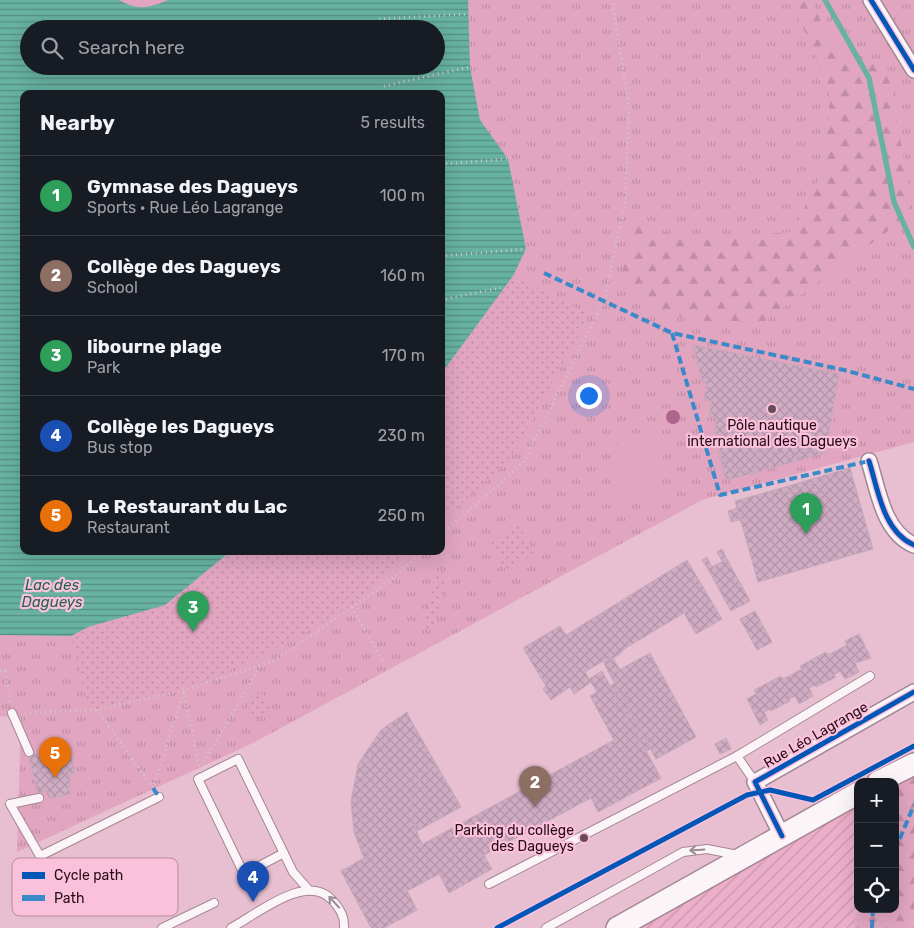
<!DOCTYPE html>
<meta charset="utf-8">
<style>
body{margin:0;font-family:Rubik,sans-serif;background:#242831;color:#f1f3f6}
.controls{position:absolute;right:15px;bottom:15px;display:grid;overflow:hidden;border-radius:10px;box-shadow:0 5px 20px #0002}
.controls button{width:45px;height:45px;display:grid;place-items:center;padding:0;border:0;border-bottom:1px solid #363941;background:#171b24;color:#f1f3f6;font:25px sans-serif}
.you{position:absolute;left:588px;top:395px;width:18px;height:18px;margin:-12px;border:4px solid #fff;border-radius:50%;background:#1a73e8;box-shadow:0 0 0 8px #1a73e833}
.badge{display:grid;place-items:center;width:32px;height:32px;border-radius:50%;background:#8c9099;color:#fff;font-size:16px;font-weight:700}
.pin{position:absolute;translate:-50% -41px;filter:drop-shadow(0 1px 2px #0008)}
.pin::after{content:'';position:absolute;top:26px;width:18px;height:15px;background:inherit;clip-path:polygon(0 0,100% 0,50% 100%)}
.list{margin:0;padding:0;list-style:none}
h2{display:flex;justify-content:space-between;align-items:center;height:65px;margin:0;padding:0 20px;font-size:21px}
h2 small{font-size:16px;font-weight:400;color:#9ea1a6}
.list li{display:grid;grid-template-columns:32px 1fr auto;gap:15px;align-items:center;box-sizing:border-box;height:80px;padding:0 20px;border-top:1px solid #363941}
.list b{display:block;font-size:19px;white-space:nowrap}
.list p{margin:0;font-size:16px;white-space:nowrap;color:#9ea1a6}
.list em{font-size:16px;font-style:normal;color:#9ea1a6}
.icon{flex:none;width:28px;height:28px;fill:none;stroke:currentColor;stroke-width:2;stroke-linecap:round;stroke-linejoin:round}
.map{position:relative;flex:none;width:914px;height:928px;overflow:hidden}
.search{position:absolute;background:#171b24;box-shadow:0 5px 20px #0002;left:20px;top:20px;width:425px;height:55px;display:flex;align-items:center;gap:12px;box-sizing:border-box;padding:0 18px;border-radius:28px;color:#9ea1a6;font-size:19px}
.panel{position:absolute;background:#171b24;box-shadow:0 5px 20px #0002;left:20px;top:90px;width:425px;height:465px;border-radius:10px}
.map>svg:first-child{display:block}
.industrial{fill:url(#industrial-furrows)}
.grass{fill:url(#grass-tufts);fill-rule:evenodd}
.forest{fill:url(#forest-firs)}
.park{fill:url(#park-dots)}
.garden{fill:#e1a5c0}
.water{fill:url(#water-rules);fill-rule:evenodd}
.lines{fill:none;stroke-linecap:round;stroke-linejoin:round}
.stream{stroke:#67b2a0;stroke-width:5.5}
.building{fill:url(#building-cross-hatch);stroke:#c5a9b9}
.lane-casing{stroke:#a48693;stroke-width:10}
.street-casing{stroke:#a48693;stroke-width:18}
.secondary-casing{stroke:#a48693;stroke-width:24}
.path{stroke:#d3c7cc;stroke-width:3;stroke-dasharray:1 4;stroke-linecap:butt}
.lane{stroke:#fbf5f8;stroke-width:8}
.street{stroke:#fbf5f8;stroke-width:15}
.secondary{stroke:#fbf5f8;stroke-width:21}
.quiet{stroke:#3a89c9;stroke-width:4;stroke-dasharray:8 4;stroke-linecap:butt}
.cycleway-casing{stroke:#fcc1da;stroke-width:8}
.cycleway{stroke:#0057b8;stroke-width:5}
.tree{fill:#ad658b}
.oneway{stroke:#9a8c93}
.poi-dot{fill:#684a58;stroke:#fcc1da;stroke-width:2}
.labels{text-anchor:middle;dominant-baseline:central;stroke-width:4.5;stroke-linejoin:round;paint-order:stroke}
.poi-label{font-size:14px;fill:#240b17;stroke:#fcc1da}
.street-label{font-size:14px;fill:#240b17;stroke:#fcc1da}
.water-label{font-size:15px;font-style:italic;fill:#246351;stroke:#fcc1da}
.key{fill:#fcc1da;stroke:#bb8aa0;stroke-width:1}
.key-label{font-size:14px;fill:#240b17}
</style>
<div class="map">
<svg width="914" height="928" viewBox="0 0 914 928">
<defs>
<pattern id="industrial-furrows" width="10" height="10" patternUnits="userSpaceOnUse" patternTransform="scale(1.25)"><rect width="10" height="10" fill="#ecafca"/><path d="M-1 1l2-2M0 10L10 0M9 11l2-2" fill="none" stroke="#ca95ad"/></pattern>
<pattern id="grass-tufts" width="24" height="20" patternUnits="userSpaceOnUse" patternTransform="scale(1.25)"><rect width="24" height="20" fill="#e1a5c0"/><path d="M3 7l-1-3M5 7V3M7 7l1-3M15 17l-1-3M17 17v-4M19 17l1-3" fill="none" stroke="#c18da4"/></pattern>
<pattern id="forest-firs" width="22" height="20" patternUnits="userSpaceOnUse" patternTransform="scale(1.25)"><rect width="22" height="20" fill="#e1a5c0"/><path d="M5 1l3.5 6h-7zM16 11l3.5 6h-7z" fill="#c18da4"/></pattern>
<pattern id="park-dots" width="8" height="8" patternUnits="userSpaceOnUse" patternTransform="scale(1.25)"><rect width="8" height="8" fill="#e1a5c0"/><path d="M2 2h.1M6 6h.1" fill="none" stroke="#c18da4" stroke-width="1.8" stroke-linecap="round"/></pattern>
<pattern id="water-rules" width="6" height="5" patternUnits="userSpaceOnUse" patternTransform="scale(1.25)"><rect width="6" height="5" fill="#67b2a0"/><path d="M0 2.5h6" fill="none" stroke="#558f81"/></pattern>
<pattern id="building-cross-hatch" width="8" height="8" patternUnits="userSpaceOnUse" patternTransform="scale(1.25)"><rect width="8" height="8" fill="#cfacc3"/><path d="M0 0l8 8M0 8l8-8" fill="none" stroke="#b293a7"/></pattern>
</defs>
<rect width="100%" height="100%" fill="#e7bfd0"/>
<polygon class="industrial" points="858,798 858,909 854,928 606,928"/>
<path class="grass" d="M 0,0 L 914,0 L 914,442 L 702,500 L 255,742 L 17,852 L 21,718 L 0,716 ZM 29,29 L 436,29 L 436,66 L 29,66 ZM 24,94 L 441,94 L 441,551 L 24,551 Z"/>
<g class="forest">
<polygon points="789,0 812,0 829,41 888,69 913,213 765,321 694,321 649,306 620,282 634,223 686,239 793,232 823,169 830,98 814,50"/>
<polygon points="914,769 914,928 854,928 858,909 895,909 895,782"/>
</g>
<g class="park">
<polygon points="513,276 590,315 510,459 441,523 441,374"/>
<polygon points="519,525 534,554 506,571 491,542"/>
<polygon points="231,551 412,551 352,607 266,654 193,687 89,710 71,636 88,627 165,605"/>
<polygon points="436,570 447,574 435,630 422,629"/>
<polygon points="262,692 272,709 255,720 245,700"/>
</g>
<polygon class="garden" points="620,431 666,439 656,504 609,494"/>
<path class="water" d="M 0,0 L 119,0 C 138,11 149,8 168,0 L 468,0 L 470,67 L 480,120 L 508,159 L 526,249 L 513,276 L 441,374 L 441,94 L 24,94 L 24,551 L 231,551 L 165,605 L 88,627 L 71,636 L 0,635 ZM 29,29 L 436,29 L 436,66 L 29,66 Z"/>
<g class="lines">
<polyline class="stream" points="825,0 869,78 894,202 914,247"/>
</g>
<g class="building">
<polygon points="693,345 839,374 825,453 801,449 800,457 758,449 754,473 724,467 727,452 719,451 722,435 714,433 717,418 709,416 712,401 704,400 707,384 702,381"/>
<polygon points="758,449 800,457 801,449 825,453 754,473"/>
<polygon points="719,451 727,452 724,467 754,473 726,480"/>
<polygon points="850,468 873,549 758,582 735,501 778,489 779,494 823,481 822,476"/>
<polygon points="822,476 823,481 779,494 778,489"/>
<polygon points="737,508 740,520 731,522 728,511"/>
<polygon points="722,549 727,559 722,561 717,552"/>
<polygon points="707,557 712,567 708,569 702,560"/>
<polygon points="727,559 750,601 731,611 708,569"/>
<polygon points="687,560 722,619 696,634 684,613 624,649 620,654 604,663 603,661 585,672 591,682 574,694 570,687 551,700 543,689 546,686 523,648 560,626 566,635"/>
<polygon points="755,611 772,642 757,650 740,619"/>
<polygon points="859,634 871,658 855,663 859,672 845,679 840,671 834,675 836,677 816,687 815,685 809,688 813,696 799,704 795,696 789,699 790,701 771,711 770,709 764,712 768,720 760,725 747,699 756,694 754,690 781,676 783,679 802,669 800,666 826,652 828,655 847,645 845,641"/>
<polygon points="650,653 696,737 656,759 610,675"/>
<polygon points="613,658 620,670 610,675 604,663"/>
<polygon points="602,671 661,778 598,812 591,798 484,855 492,869 449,893 439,874 407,891 417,910 384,928 371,928 341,871 369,855 358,807 359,793 366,764 391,729 409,717 436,764 423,774 411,795 413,818 419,838 423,844 614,740 590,696 597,692 589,679"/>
<polygon points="615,683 651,749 646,751 610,686"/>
<polygon points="407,712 409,717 391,729 366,764 358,807 369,855 364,858 354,832 351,802 358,764 381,730"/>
<polygon points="726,738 731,749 720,754 715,744"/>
<polygon points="69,746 75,773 69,775 64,754 37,761 42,781 35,783 29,756"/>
<polygon points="64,754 71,785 68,786 70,794 50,798 48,791 38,793 35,783 42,781 37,761"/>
<polygon points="436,764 461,807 417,831 413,818 411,795 423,774"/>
</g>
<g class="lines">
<g class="lane-casing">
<g id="lane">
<polyline points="12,713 29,752"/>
<polyline points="737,756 755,782"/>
<polyline points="39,798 10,804 40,856 159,797"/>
<polyline points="284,853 244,874 198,779 238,759 293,872 308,889"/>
<polyline points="489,884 737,756 870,676"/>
<polyline points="162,928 214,903"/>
<path d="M 231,928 C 257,914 307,872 332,900 C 340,908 345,917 344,928"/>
<polyline points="546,928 683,852 707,849 738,855"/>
</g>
</g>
<g class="street-casing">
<g id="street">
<polyline points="871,0 914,70"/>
<path d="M 869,461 C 878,489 883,532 914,545"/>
<polyline points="782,836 755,782 914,692"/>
</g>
</g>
<g class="secondary-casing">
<g id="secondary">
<polyline points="878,782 914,764"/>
<polyline points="617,928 858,793"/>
</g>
</g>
<g class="path">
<polyline points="379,19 468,14"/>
<polyline points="384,86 470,67"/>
<polyline points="441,164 508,159"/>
<polyline points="441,256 526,249"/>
<polyline points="441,300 504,287"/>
<polyline points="441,535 523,463 604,301 625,203 629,108 612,0"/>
<polyline points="352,607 384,664"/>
<polyline points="0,671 10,671"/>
<polyline points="5,671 10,702"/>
<polyline points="184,691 199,766"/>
<polyline points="97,710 153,788 184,691"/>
<polyline points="25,713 96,710 184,690 276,660 388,582 423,551"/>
<polyline points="204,762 260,666"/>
</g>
<use href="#lane" class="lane"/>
<use href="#street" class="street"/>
<use href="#secondary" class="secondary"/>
<g class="quiet">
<polyline points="544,273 672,333 844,370 914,389"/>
<polyline points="672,333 720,495 869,461"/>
<polyline points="153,788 159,797"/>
<polyline points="895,850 914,805"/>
<polyline points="872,928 873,909"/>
</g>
<g class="cycleway-casing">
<g id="cycleway">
<polyline points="871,0 914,70"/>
<path d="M 869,461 C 878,489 883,532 914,545"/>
<polyline points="782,836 755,782 914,692"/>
<polyline points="497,928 747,795 770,790 813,800 914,746"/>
</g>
</g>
<use href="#cycleway" class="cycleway"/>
</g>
<circle class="tree" cx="673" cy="417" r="7"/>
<defs><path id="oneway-shaft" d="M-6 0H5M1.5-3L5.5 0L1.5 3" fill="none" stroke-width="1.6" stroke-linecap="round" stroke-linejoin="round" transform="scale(1.25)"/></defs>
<g class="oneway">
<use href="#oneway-shaft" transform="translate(697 850) rotate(176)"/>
<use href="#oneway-shaft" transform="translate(334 902) rotate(-133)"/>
</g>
<g class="poi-dot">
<circle cx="772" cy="409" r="5"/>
<circle cx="584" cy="838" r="5"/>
</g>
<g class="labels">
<g class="poi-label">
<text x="772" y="425">Pôle nautique<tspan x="772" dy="16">international des Dagueys</tspan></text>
<text x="574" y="830" text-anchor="end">Parking du collège<tspan x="574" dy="16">des Dagueys</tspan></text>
</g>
<g class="street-label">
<text transform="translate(816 735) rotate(-30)">Rue Léo Lagrange</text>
</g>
<g class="water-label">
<text x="52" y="585">Lac des<tspan x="52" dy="17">Dagueys</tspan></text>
</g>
</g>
<rect x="12" y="858" width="166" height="58" rx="8" class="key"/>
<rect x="22" y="872" width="23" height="7" fill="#0057b8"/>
<rect x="22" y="895" width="23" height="6" fill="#3a89c9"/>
<g class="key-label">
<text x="54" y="880">Cycle path</text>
<text x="54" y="903">Path</text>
</g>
</svg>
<div class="controls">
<button>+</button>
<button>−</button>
<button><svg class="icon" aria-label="locate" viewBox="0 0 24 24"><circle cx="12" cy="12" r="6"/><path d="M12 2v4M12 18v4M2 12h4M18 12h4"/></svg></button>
</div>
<div class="you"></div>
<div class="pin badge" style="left:806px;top:534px;background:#2e9e5b">1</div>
<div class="pin badge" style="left:535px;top:807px;background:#8d6e63">2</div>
<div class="pin badge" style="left:193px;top:632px;background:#2e9e5b">3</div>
<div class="pin badge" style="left:253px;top:902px;background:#1a4fb4">4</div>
<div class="pin badge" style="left:55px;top:778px;background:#e8710a">5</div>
<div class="search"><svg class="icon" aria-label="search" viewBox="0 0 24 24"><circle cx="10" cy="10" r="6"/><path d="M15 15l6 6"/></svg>Search here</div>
<section class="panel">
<h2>Nearby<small>5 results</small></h2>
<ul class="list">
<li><span class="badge" style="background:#2e9e5b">1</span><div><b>Gymnase des Dagueys</b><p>Sports · Rue Léo Lagrange</p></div><em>100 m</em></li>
<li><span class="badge" style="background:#8d6e63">2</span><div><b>Collège des Dagueys</b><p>School</p></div><em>160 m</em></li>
<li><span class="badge" style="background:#2e9e5b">3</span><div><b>libourne plage</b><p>Park</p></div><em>170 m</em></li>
<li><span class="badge" style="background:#1a4fb4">4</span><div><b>Collège les Dagueys</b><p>Bus stop</p></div><em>230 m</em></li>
<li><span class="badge" style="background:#e8710a">5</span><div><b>Le Restaurant du Lac</b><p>Restaurant</p></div><em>250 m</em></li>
</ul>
</section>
</div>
